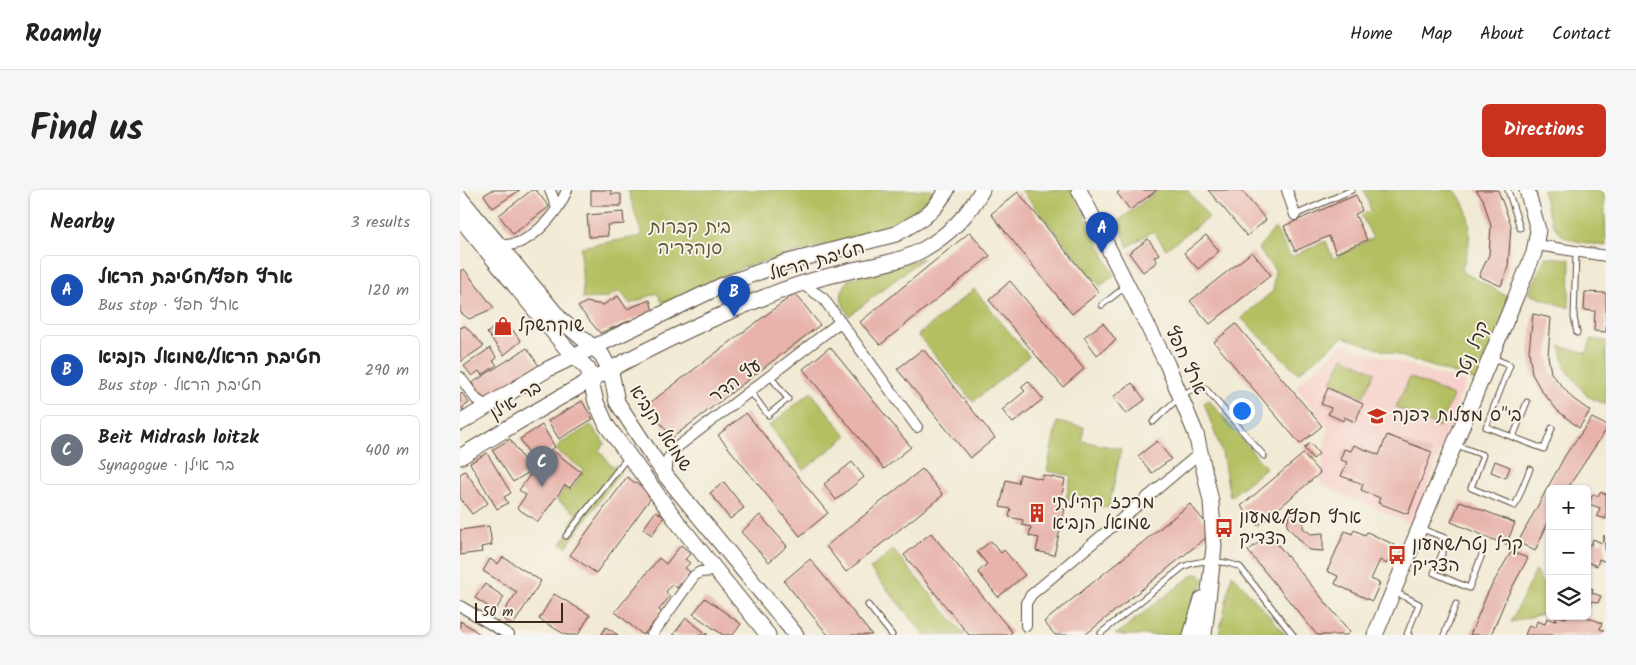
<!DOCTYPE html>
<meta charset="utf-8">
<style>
body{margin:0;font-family:Kalam,"Playpen Sans Hebrew",sans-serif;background:#f6f6f6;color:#222}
.controls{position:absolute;right:15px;bottom:15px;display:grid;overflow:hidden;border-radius:8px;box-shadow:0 1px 4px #0004}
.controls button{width:45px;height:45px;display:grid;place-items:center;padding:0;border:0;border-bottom:1px solid #e0e0e0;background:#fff;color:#222;font:25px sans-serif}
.scale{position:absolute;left:15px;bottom:12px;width:88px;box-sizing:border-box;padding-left:5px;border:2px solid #3b2a1e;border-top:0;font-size:14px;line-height:18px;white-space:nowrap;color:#3b2a1e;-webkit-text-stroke:4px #f7f3e8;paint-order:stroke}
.you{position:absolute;left:781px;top:220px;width:18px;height:18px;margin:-12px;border:4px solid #fff;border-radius:50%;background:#1a73e8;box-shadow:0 0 0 8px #1a73e833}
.badge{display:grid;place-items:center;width:32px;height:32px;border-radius:50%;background:#c8321e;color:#fff;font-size:16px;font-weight:700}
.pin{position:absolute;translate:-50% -41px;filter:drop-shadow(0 1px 2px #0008)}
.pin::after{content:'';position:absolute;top:26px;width:18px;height:15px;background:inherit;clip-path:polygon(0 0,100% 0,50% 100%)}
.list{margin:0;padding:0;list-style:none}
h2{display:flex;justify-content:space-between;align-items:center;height:65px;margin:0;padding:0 20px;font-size:21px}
h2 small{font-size:16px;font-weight:400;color:#767676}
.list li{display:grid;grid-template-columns:32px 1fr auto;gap:15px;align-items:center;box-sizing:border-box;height:70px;margin:0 10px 10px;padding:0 10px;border:1px solid #e0e0e0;border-radius:8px}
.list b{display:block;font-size:19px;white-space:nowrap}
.list p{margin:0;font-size:16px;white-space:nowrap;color:#767676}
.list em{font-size:16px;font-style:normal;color:#767676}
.icon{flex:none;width:28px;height:28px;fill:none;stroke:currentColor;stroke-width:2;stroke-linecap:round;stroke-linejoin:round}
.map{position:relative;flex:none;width:1146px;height:445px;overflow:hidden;border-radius:8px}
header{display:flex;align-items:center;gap:30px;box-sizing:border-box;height:70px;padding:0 25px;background:#fff;border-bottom:1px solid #e0e0e0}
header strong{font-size:24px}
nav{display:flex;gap:28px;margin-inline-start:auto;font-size:18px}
.intro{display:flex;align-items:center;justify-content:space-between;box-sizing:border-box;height:120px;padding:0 30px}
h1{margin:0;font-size:35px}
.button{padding:12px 22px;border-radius:8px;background:#c8321e;color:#fff;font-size:18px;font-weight:700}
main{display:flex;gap:30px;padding:0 30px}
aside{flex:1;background:#fff;border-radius:8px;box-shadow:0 1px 4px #0004}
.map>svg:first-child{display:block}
.built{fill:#f7d0cb}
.green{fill:#b3bf61;stroke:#777440}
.building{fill:#e7b3ab}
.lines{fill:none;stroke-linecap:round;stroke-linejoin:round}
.lane-casing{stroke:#564739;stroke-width:7}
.street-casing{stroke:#564739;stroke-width:12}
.secondary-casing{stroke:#564739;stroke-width:17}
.lane{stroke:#fff;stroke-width:5}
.street{stroke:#fff;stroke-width:10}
.secondary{stroke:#fff;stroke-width:15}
.labels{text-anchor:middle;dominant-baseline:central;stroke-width:4;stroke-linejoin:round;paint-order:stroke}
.park-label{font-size:18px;fill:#5f5732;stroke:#f7f3e8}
.street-label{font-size:18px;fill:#3b2a1e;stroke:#f7f3e8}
.poi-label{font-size:18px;fill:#3b2a1e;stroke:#f7f3e8;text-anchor:start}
</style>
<header>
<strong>Roamly</strong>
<nav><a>Home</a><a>Map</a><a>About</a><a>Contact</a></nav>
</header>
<div class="intro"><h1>Find us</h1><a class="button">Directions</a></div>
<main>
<aside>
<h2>Nearby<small>3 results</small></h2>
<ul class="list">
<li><span class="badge" style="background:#1a4fb4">A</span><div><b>ארץ חפץ/חטיבת הראל</b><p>Bus stop · ארץ חפץ</p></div><em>120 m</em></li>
<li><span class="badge" style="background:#1a4fb4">B</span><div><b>חטיבת הראל/שמואל הנביא</b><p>Bus stop · חטיבת הראל</p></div><em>290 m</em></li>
<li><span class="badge" style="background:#6b7280">C</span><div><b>Beit Midrash loitzk</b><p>Synagogue · בר אילן</p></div><em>400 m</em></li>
</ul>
</aside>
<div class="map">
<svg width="1146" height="445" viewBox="0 0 1146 445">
<rect width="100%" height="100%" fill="#f7f3e8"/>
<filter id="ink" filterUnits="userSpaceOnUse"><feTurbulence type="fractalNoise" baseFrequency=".02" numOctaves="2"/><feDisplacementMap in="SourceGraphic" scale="10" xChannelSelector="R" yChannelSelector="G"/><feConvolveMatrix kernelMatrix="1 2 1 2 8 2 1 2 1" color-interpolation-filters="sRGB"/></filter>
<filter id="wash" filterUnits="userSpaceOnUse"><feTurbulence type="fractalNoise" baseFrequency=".0096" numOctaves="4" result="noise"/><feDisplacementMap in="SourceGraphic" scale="20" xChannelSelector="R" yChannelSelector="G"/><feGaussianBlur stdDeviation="1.12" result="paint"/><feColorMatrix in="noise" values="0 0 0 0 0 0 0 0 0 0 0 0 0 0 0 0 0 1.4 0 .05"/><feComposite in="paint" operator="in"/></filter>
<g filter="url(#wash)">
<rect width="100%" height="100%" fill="#f1ead4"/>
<polygon class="built" points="883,154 1005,193 953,335 860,294 868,237 836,197"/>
<g class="green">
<path d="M 168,0 L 474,0 C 461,18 443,29 424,40 L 283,77 L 205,117 L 197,103 L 170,114 L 160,101 L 146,108 L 123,109 L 121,57 L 182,46 Z"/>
<polygon points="561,0 612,0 654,86 640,96"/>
<polygon points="699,0 727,0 749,27 706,59 693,41 668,57 658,31"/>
<path d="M 904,0 L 994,0 C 1015,22 1012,55 1001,81 L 1050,108 L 1019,192 L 883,147 L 838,183 L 781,128 L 813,101 L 815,80 L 798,59 L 815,38 L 831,67 L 866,51 L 873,69 L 913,48 L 901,25 L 911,21 Z"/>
<path d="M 1082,0 L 1144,0 L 1146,56 C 1096,49 1096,49 1082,0 Z"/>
<polygon points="1085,67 1110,69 1109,118 1069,104"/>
<path d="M 463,68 L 389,126 C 380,110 378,107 388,90 Z"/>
<polygon points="514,99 569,166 513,212 458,145"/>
<polygon points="1131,149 1146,151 1146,215 1127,206 1106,179 1100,156 1127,163"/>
<polygon points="883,167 915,182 903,207 871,192"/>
<polygon points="950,187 993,206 979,237 936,217"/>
<polygon points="351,202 387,246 344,280 309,236"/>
<polygon points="748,209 806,278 770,307 762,263 744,213"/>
<polygon points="597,232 624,237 622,251 661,259 649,318 606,310 611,286 587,281"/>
<polygon points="131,235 145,254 139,260 152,277 157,275 160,282 106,357 101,353 113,337 110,334 117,324 97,310 105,298 111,301 124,280 96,260 99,257 98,255"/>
<polygon points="433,360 505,445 465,445 410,379"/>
<polygon points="1075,381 1090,406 1090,422 1051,432"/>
<polygon points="734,384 740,384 743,391 727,445 655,445"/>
<polygon points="772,384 826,445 759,445"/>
</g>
<g id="blocks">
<g class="building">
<polygon points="32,0 60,0 33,18 24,5"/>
<polygon points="72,0 76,0 89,17 53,44 39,25"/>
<polygon points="131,0 151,0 151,4 161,4 161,16 131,16"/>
<polygon points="661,0 697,0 670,20 657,3"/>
<polygon points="748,0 781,0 806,30 787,46"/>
<polygon points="1016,0 1038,0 1051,35 1048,77 1041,96 1019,86 1029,65 1031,36 1023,9"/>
<polygon points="558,2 639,102 612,124 531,24"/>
<polygon points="896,5 902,21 895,24 907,50 876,63 869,46 835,61 824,36"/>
<polygon points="163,22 164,34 147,35 148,46 129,47 127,25"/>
<polygon points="510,42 530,66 420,155 400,132"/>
<polygon points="746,45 759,61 738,79 724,63"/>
<polygon points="688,49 699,64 694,67 697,72 683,82 669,63"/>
<polygon points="792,62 811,85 750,134 730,111"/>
<polygon points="4,79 34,118 9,129 0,122 0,81"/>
<polygon points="550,91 624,179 603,197 529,110"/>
<polygon points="1125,102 1146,103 1146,142 1134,141 1135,121 1124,120"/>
<polygon points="335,103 360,135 212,248 187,215"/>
<polygon points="158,106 167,119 190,110 193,121 140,143 118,117 126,112 143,115"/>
<polygon points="1073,124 1091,128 1088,166 1091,183 1112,208 1130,221 1119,238 1097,220 1081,200 1072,184 1069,161"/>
<polygon points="44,129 61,151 44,165 27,143"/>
<polygon points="643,133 656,150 637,165 624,147"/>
<polygon points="776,134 862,236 840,254 754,152"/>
<polygon points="5,136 24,156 0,172 0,138"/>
<polygon points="370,157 451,257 424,279 343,179"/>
<polygon points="30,158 37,168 33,171 37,175 22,185 19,181 12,186 4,176"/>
<polygon points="67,158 79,176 24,211 12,193"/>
<polygon points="463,159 535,248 510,268 437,179"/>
<polygon points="568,191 583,209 553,233 542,220 565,201 561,197"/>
<polygon points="672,193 685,210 666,224 653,207"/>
<polygon points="868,198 903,214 895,232 884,227 883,231 868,224 871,218 861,214"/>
<polygon points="2,203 9,213 2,218 5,223 0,226 0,205"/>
<polygon points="122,211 133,229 99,249 88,231"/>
<polygon points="286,223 368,323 340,346 258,245"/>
<polygon points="1132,228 1146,235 1146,240 1107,299 1090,299 1090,328 1075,361 1058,352 1106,264"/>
<polygon points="82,235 95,257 73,270 60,249"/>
<polygon points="927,245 972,262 948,324 918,313 920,308 901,300 903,294 881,286 887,272 880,270 884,259 891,261 894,255 919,265"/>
<polygon points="50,249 71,281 53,292 32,260"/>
<polygon points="697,251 711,269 692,283 678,266"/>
<polygon points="850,253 859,264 853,269 844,258"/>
<polygon points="93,261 121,282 110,298 105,295 78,332 57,318 66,305 59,300 79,272 83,275"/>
<polygon points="27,263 51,303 44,307 48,313 37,319 10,273"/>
<polygon points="843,264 860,283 798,336 781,316"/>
<polygon points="1035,271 1050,277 1046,288 1031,282"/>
<polygon points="392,272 404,287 376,310 364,294"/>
<polygon points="462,279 483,305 386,382 366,356"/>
<polygon points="5,281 28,313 12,324 0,308 0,284"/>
<polygon points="560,284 582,289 583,285 605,290 599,318 605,319 594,365 576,361 579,348 569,346 571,337 562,335 563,330 549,327 551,319 540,317 546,290 558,293"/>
<polygon points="167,287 193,305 136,383 110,365"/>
<polygon points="264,292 284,318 270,329 250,303"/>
<polygon points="1140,302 1146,304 1146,329 1137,326 1140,318 1129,314 1133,304 1138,306"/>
<polygon points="1000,311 1055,333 1046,355 991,332"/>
<polygon points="730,314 753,342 625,445 595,445 584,432"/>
<polygon points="830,320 844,323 843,338 851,344 863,343 863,361 849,360 827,336"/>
<polygon points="196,321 204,327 192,345 183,339"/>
<polygon points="300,325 327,356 309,372 281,342"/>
<polygon points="29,336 32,355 21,357 22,362 0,365 0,340"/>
<polygon points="894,340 905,345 907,342 935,355 927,374 920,370 911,389 920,393 912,411 875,394 878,386 867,381 885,341 892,344"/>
<polygon points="471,343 552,442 549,445 509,445 444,365"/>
<polygon points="809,344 890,442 887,445 857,445 788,361"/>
<polygon points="1144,345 1146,372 1139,369 1137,376 1127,372 1127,354 1131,355 1133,349 1142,353"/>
<polygon points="531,351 541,363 544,360 565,385 538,407 518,382 527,374 517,362"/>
<polygon points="221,355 231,363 225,369 230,373 225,378 230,382 217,398 212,394 206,402 210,406 199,420 202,423 183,445 155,422 199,368 206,374"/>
<polygon points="1051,362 1068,368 1046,409 1031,445 1010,445 1028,402"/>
<polygon points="43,367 81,391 53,435 43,429 47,422 45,420 57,402 23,381 30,369 38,374"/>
<polygon points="350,369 403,434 412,445 368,445 324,391"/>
<polygon points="25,394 44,407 35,421 15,408"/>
<polygon points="1127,397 1133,399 1132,403 1141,406 1138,413 1132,411 1129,420"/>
<polygon points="94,404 130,425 118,445 106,445 79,429"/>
<polygon points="245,408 281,434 273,445 263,445 233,424"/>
<polygon points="1097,426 1106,428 1106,426 1124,426 1142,433 1140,439 1146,441 1146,445 1065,445 1069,435 1075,438 1077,431 1085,434 1087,428 1095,431"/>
<polygon points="226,428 248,445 213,445"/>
<polygon points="0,431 10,437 21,445 0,445"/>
<polygon points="146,437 158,445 141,445"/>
</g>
</g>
</g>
<g filter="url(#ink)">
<use href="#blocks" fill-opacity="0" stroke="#564739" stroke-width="1"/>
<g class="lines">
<g class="lane-casing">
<g id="lane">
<polyline points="1048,0 1060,38"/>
<polyline points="835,25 892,0"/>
<polyline points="1116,62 1114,127 1117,143"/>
<polyline points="642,115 665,97"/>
<polyline points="1033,168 1050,175 1026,237 1084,259 1092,238"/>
<polyline points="290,201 308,225 328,209 310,186"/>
<path d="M 693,232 C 706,221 727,194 745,198 L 804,266"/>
<polyline points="1053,247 1067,212"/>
<polyline points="996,255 1023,265 1011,298 1055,316 1070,279"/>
<polyline points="962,339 988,349 974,383 1009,398 1023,362"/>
<polyline points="106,346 167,268"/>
<polyline points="935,402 959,414 947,444 949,445"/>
<polyline points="408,415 432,445"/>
<path d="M 641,443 L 723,377 C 739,369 763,370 780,377 L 833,445"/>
<polyline points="984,445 996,414"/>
</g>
</g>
<g class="street-casing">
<g id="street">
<polyline points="90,0 97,18"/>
<polyline points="827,0 835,25"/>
<path d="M 39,54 C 67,61 98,23 107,0"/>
<polyline points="1077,55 1146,66"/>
<polyline points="342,94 363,108 457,237"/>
<polyline points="0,187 16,209 26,216"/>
<polyline points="206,286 208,269 216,258 380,132"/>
<polyline points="0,416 49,445"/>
<polyline points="566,436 566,413 571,405 741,262"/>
<polyline points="192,445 234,386 240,382 256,381"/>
</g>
</g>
<g class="secondary-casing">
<g id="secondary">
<polyline points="619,0 707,174 736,244 751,311 754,357 744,445"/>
<polyline points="0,8 101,130 142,165 151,182 157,212 185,255 206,286 336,445"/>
<polyline points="0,28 106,158 128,179 136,212 147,236 219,334 308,445"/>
<polyline points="0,233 88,179 263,95 324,73 436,44 463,28 475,17 487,0"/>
<path d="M 0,267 C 98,207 197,149 305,107 C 329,97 355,89 381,83 C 408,76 440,73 464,59 C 488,45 509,24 522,0"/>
<polyline points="731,445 742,409"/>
<polyline points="915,445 1074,63 1078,40 1067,0"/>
</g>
</g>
<use href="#lane" class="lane"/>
<use href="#street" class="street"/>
<use href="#secondary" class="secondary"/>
</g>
</g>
<defs>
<g id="shop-bare" transform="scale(1.5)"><path d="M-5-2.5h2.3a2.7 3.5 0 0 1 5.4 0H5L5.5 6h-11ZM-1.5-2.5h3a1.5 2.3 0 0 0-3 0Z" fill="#c8321e" stroke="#f7f3e8" stroke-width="2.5" paint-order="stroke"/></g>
<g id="school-bare" transform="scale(1.5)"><path d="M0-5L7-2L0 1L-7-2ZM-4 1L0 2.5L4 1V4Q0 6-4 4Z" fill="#c8321e" stroke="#f7f3e8" stroke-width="2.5" paint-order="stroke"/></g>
<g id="building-bare" transform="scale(1.5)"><path d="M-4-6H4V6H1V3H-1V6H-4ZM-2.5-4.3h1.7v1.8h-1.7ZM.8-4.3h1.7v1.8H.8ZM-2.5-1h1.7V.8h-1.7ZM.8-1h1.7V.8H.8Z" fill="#c8321e" stroke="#f7f3e8" stroke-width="2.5" paint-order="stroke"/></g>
<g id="bus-bare" transform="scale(1.5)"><path d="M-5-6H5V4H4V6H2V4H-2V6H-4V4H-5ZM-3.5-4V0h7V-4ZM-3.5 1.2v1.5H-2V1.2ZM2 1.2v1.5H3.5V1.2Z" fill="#c8321e" stroke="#f7f3e8" stroke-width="2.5" paint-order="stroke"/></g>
</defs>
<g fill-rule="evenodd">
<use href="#shop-bare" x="43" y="136"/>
<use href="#school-bare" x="917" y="226"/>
<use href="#building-bare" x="577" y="323"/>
<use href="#bus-bare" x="764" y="338"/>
<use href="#bus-bare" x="937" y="365"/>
</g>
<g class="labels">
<g class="park-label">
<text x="230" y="38">בית קברות<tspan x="230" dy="21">סנהדריה</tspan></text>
</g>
<g class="street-label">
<text transform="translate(357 72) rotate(-16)">חטיבת הראל</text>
<text transform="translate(1013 161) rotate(-67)">קרל נטר</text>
<text transform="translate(725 171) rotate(65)">ארץ חפץ</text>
<text transform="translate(276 192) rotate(-37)">עץ הדר</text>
<text transform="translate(56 211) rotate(-32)">בר אילן</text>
<text transform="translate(200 239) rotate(57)">שמואל הנביא</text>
</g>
<g class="poi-label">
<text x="58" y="136">שוקהשקל</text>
<text x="932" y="226">בי"ס מעלות דפנה</text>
<text x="592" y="313">מרכז קהילתי<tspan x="592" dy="21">שמואל הנביא</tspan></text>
<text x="779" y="328">ארץ חפץ/שמעון<tspan x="779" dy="21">הצדיק</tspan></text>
<text x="952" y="355">קרל נטר/שמעון<tspan x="952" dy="21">הצדיק</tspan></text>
</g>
</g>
</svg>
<div class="controls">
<button>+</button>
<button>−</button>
<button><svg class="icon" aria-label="layers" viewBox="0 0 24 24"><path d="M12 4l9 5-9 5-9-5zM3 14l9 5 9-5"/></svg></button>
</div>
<div class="scale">50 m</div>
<div class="you"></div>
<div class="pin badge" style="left:642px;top:63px;background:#1a4fb4">A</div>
<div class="pin badge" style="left:274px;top:127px;background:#1a4fb4">B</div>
<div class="pin badge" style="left:82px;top:297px;background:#6b7280">C</div>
</div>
</main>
